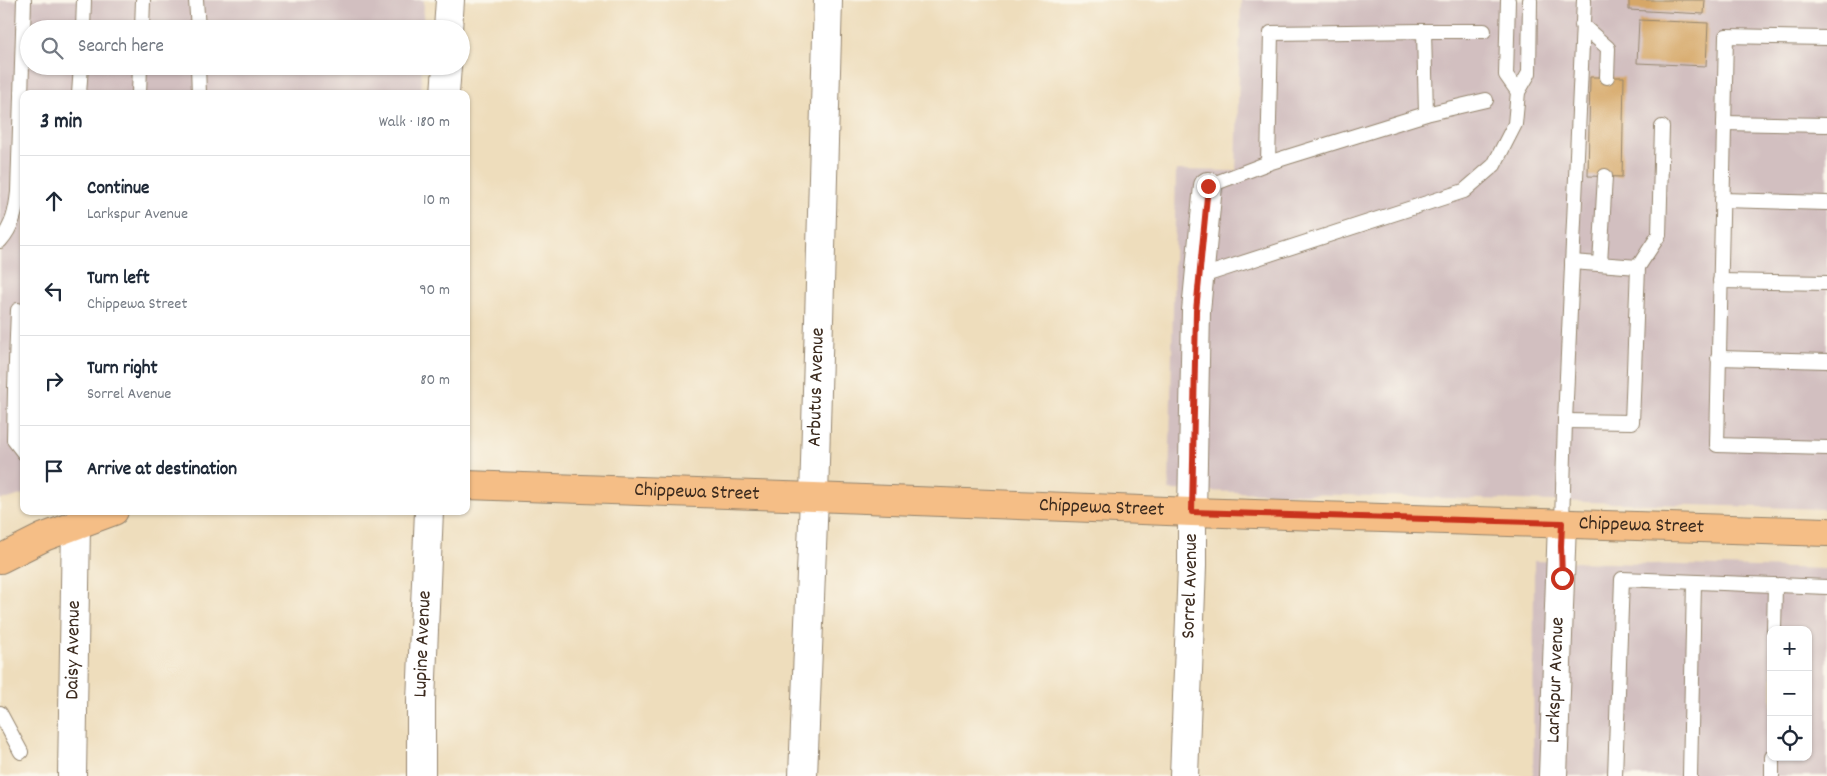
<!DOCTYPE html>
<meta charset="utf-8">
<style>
body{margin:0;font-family:Dekko,sans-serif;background:#f6f6f7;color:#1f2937}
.controls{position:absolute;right:15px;bottom:15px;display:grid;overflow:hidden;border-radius:10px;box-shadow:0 1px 4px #0004}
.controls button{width:45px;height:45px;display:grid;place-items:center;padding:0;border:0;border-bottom:1px solid #e0e1e3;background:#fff;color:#1f2937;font:25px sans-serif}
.stop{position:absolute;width:15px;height:15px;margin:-11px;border:4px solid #c8321e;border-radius:50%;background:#fff}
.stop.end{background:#c8321e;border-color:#fff;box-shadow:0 1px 5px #0008}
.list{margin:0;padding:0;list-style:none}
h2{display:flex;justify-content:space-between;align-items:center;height:65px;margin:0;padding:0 20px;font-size:21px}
h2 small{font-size:16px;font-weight:400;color:#747a83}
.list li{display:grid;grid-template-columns:32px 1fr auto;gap:15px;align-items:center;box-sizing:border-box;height:90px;padding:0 20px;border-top:1px solid #e0e1e3}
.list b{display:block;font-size:19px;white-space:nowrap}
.list p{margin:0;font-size:16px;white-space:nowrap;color:#747a83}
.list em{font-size:16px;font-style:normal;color:#747a83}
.icon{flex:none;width:28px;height:28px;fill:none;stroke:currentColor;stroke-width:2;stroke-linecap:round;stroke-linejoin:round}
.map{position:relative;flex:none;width:1827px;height:776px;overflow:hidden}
.search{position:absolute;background:#fff;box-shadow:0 1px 4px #0004;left:20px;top:20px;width:450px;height:55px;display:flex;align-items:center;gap:12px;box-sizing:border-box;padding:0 18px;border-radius:28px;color:#747a83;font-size:19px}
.panel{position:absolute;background:#fff;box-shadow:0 1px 4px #0004;left:20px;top:90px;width:450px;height:425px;border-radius:10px}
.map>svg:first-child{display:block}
.industrial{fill:#d2bfc0;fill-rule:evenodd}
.building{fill:#d6a767}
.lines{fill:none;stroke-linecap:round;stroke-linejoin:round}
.service-casing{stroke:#94846d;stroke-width:16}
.minor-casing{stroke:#94846d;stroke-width:30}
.tertiary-casing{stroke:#94846d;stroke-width:30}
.primary-casing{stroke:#94846d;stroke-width:30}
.service{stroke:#fff;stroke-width:14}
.minor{stroke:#fff;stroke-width:28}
.tertiary{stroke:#fff;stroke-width:28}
.primary{stroke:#f5be86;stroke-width:28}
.route{stroke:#c8321e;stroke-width:6}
.labels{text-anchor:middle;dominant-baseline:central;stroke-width:4.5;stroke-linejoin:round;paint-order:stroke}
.street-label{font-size:20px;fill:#3b2a1e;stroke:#fbf7ec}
</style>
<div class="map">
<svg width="1827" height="776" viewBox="0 0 1827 776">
<rect width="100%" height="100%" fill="#fbf7ec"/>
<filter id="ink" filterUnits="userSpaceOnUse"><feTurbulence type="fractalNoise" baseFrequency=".02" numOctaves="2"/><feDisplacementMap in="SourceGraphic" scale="10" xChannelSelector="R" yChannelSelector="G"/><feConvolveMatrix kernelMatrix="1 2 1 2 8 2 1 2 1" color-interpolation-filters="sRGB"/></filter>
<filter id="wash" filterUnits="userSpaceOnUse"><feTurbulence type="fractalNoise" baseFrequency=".0096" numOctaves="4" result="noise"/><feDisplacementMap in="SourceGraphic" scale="20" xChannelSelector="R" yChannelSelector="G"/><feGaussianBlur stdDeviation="1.12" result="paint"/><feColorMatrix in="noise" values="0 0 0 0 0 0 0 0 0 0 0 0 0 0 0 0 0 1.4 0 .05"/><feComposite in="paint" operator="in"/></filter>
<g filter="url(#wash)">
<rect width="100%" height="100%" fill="#eeddbc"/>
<g class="industrial">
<polygon points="0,0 424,0 423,29 29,29 29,66 422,66 421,94 24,94 24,494 8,499 0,499"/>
<polygon points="1241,0 1827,0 1827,509 1169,490 1176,170 1236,171"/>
<path d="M 1534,561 L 1827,569 L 1827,776 L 1533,776 ZM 1771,630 L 1808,630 L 1808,757 L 1771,757 Z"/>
</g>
<g id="blocks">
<g class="building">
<polygon points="1629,0 1705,0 1704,14 1629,10"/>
<polygon points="1639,20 1708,23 1706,66 1637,63"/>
<polygon points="1590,77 1624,77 1622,177 1588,176"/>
</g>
</g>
</g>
<g filter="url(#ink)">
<use href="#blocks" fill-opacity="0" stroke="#94846d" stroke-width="1"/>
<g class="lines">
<g class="service-casing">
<g id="service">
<polyline points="196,0 198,29"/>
<polyline points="1508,0 1506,75 1518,92"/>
<polyline points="1582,25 1608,48 1607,77"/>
<polyline points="83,29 84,0"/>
<polyline points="142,29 143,0"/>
<polyline points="1424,31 1484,31"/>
<polyline points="1827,38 1726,36 1717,445 1827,448"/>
<polyline points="198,66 199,94"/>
<polyline points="79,94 81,66"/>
<polyline points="139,94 140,66"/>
<polyline points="1724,123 1827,125"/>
<polyline points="1268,163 1271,33 1424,31 1426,114"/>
<polyline points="1208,186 1268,163 1426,114 1486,100"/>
<polyline points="1722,200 1827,203"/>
<path d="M 0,241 C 13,226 16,211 18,192 L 24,0"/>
<polyline points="1600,264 1605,176"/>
<polyline points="1638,267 1659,235 1662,127"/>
<polyline points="1199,277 1464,191 1494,165 1515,124 1518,92 1529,73 1530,0"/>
<polyline points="1720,281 1827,283"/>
<polyline points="18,310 15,389 24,389"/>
<polyline points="1718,358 1827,361"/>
<polyline points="15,389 14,440 24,453"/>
<polyline points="1565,421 1632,422 1638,267 1572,262"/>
<polyline points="1562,523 1565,421 1584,0"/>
<polyline points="1774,630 1775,586"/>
<polyline points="0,713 21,752"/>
<polyline points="1615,776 1622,579 1827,587"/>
<polyline points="1690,776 1694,582"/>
<polyline points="1772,776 1772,757"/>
</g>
</g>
<g class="minor-casing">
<g id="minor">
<polyline points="448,29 450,0"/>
<polyline points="445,94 447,66"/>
<polyline points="1192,512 1196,311 1208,186"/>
<path id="s1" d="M 72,776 L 76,524"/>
<path id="s2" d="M 421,776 L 421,701 L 429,511"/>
<path id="s3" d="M 803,776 L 814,497 L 828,0"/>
<path id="s4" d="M 1553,776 L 1562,523"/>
</g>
</g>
<g class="tertiary-casing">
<g id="tertiary">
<path id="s5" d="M 1184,776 L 1192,566 L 1192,512"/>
</g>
</g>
<g class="primary-casing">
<g id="primary">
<path id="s6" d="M 466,485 L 814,497 L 1192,512 L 1827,532"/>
<polyline points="0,559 44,537 114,511"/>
</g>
</g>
<use href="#service" class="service"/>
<use href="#minor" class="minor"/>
<use href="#tertiary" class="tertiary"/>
<use href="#primary" class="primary"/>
</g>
</g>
<g class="lines" filter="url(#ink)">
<polyline class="route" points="1208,186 1196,311 1192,512 1562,523 1561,546 1562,578"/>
</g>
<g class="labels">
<g class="street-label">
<text stroke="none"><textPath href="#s3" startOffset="389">Arbutus Avenue</textPath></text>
<text stroke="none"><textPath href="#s6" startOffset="231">Chippewa Street</textPath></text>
<text stroke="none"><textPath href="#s6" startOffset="636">Chippewa Street</textPath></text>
<text stroke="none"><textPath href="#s6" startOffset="1176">Chippewa Street</textPath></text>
<text stroke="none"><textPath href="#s5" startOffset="190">Sorrel Avenue</textPath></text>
<text stroke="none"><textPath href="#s2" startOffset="132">Lupine Avenue</textPath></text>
<text stroke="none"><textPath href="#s1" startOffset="126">Daisy Avenue</textPath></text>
<text stroke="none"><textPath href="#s4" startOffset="96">Larkspur Avenue</textPath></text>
</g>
</g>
</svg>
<div class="controls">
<button>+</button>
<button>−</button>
<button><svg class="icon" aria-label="locate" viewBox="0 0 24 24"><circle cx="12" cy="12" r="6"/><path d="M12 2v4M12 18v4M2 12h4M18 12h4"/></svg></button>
</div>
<div class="stop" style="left:1562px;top:578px"></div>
<div class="stop end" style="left:1208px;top:186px"></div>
<div class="search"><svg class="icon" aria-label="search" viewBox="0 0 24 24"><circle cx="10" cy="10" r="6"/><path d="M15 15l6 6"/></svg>Search here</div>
<section class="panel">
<h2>3 min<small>Walk · 180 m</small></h2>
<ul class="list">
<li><svg class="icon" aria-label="ahead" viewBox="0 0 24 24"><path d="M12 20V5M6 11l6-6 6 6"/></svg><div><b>Continue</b><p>Larkspur Avenue</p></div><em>10 m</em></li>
<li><svg class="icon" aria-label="left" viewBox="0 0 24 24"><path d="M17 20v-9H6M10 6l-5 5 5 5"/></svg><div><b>Turn left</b><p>Chippewa Street</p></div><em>90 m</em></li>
<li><svg class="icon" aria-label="right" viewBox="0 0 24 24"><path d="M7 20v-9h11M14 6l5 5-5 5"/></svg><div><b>Turn right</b><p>Sorrel Avenue</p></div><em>80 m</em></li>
<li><svg class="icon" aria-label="arrive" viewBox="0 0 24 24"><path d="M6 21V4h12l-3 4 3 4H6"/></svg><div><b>Arrive at destination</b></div></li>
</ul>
</section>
</div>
